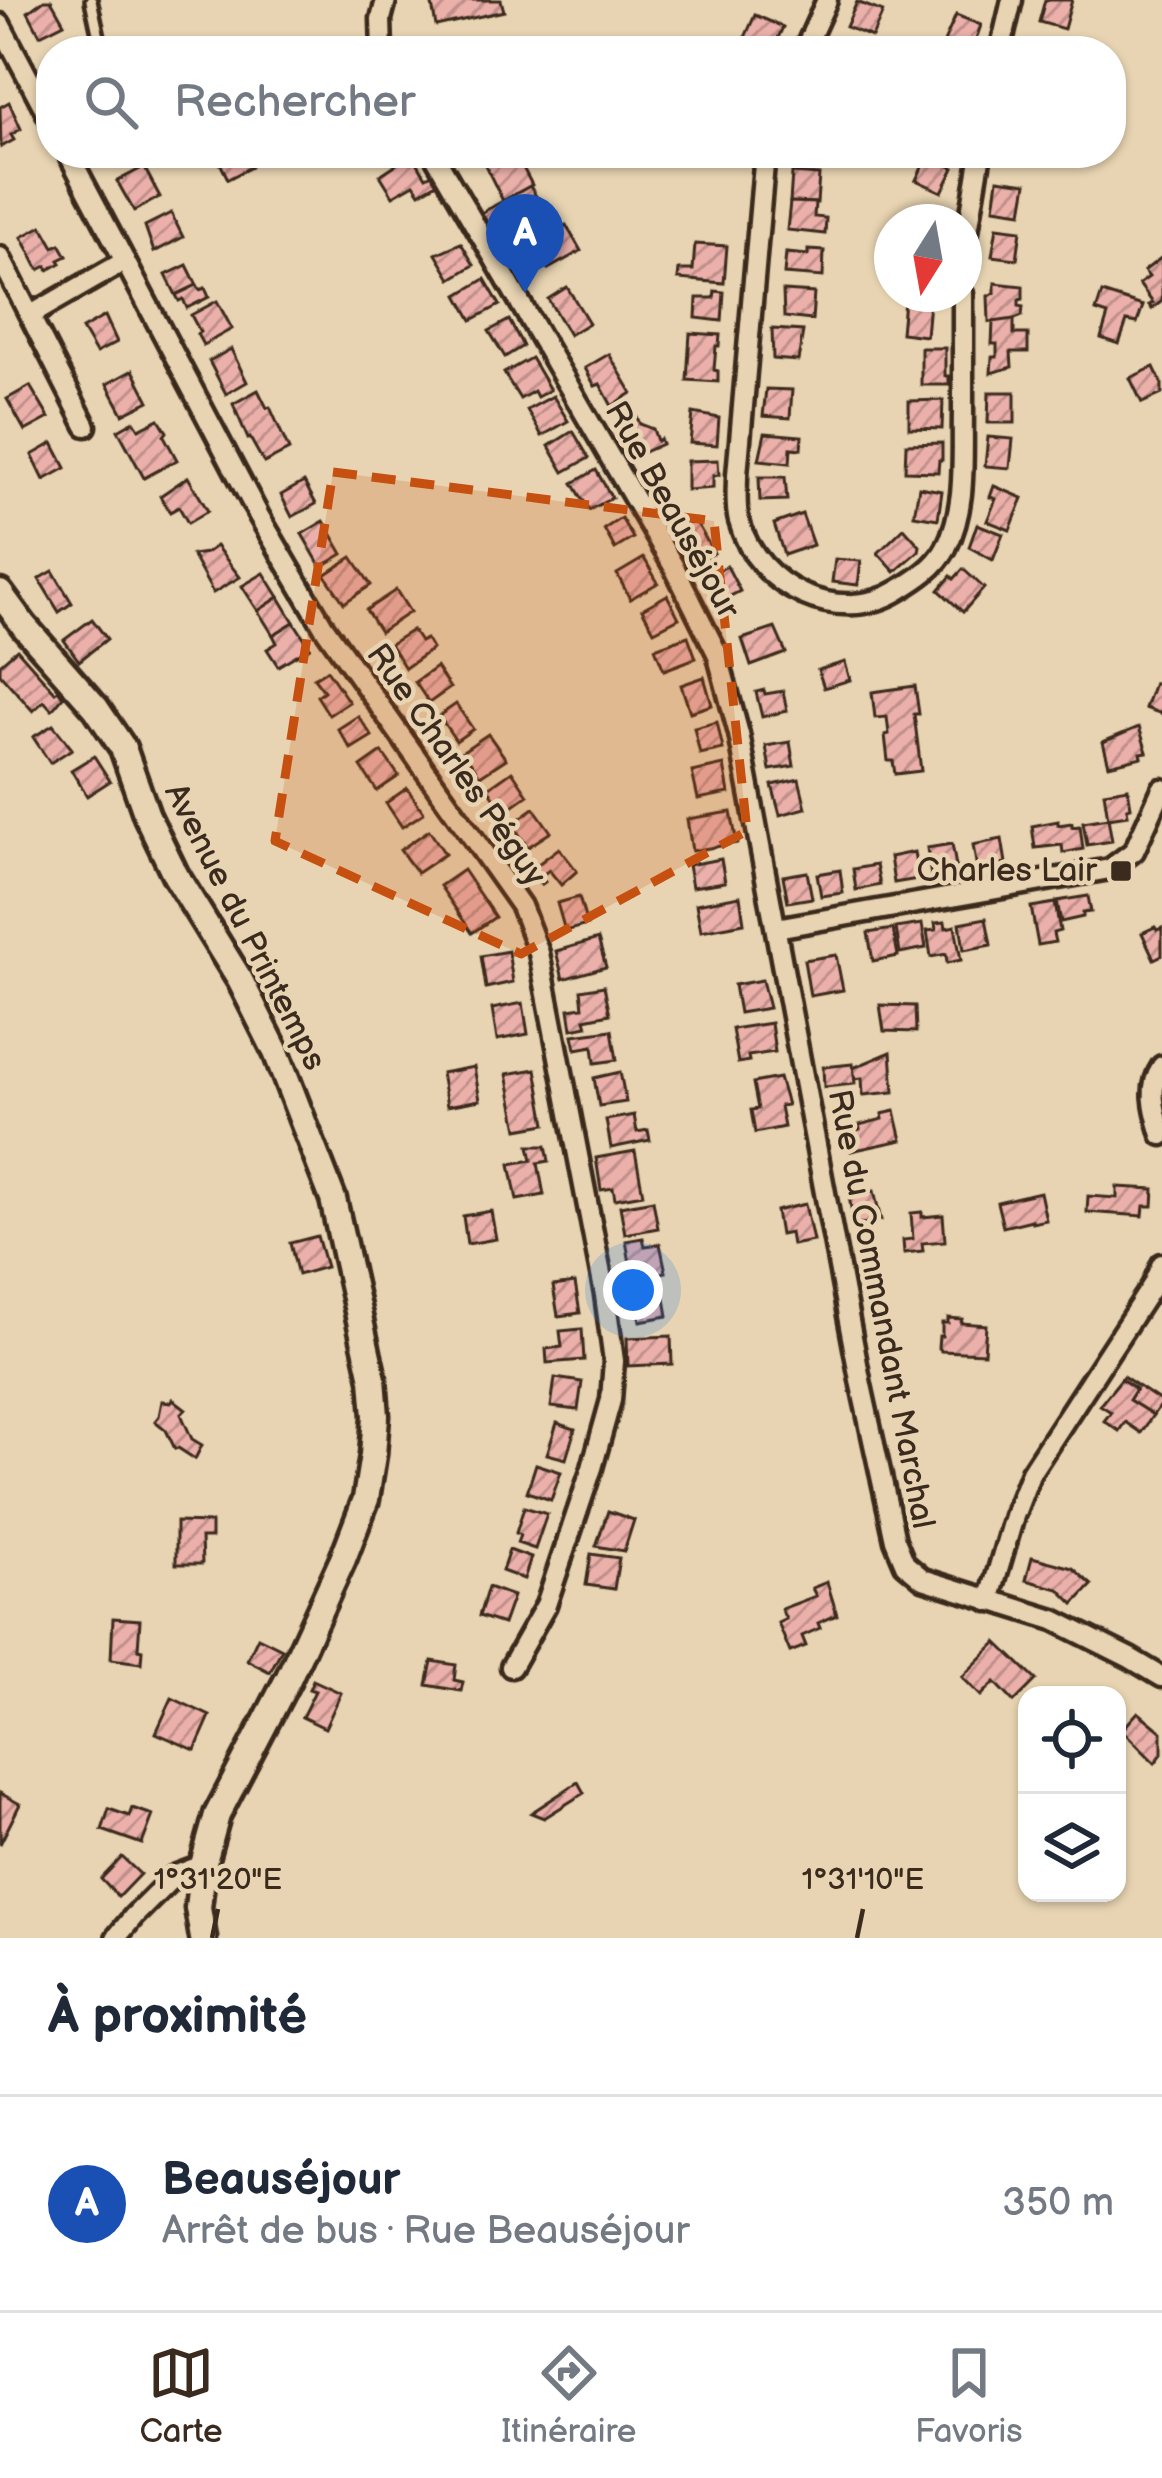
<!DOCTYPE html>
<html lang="fr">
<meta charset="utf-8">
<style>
body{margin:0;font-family:"Balsamiq Sans",sans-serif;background:#f2f2f3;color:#1f2937}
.controls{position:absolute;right:36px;bottom:36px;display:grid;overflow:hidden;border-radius:24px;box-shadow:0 3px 9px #0004}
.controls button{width:108px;height:108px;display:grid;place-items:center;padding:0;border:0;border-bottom:3px solid #e0e1e3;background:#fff;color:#1f2937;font:60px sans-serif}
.compass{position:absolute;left:874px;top:204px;width:108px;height:108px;border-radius:50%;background:#fff;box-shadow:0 3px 9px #0004;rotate:191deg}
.you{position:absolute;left:633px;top:1290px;width:42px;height:42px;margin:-30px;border:9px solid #fff;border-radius:50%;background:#1a73e8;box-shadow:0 0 0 18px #1a73e833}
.badge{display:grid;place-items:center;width:78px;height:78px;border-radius:50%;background:#3b2a1e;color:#fff;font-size:39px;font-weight:700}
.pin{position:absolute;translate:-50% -99px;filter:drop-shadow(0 3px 6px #0008)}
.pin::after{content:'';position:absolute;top:63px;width:42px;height:36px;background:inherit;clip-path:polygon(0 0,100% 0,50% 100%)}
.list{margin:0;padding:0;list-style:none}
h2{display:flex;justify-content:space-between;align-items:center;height:156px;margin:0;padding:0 48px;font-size:51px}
h2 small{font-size:39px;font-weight:400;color:#747a83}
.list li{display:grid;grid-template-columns:78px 1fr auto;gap:36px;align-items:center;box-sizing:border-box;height:216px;padding:0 48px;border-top:3px solid #e0e1e3}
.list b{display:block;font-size:45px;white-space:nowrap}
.list p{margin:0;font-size:39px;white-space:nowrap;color:#747a83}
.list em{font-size:39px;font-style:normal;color:#747a83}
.icon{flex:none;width:66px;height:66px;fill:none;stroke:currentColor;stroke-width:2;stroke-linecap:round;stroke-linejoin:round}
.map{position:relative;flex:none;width:1162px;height:1938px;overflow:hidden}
.search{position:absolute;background:#fff;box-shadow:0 3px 9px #0004;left:36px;right:36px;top:36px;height:132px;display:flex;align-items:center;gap:30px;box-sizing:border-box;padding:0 42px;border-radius:48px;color:#747a83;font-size:45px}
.sheet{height:372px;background:#fff}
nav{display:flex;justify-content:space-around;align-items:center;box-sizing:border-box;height:168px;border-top:3px solid #e0e1e3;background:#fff;font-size:33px;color:#747a83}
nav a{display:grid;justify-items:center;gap:6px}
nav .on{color:#3b2a1e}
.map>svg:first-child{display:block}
.building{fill:url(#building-hatch);stroke:#3b2a1e;stroke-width:3}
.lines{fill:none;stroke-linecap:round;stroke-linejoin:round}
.service-casing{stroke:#3b2a1e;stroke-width:18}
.minor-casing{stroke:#3b2a1e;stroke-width:27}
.tertiary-casing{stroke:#3b2a1e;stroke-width:33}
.service{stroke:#e8d4b2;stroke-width:9}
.minor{stroke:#e8d4b2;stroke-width:18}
.tertiary{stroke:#e8d4b2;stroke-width:24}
.marked{fill:#c55010;fill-opacity:0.2;stroke:#c55010;stroke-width:9;stroke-dasharray:24 15;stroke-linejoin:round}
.ticks{fill:none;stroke:#3b2a1e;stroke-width:4.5}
.poi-dot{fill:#3b2a1e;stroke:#e8d4b2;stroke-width:4.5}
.labels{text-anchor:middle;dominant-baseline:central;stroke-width:9;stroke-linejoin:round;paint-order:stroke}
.street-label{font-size:33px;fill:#3b2a1e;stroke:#e8d4b2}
.poi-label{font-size:33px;fill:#3b2a1e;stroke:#e8d4b2;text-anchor:end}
.ticks-label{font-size:30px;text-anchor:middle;fill:#3b2a1e;stroke:#e8d4b2;stroke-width:9;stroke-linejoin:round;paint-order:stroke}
</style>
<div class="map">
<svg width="1162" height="1938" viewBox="0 0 1162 1938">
<defs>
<pattern id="building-hatch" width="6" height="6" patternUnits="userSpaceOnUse" patternTransform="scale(3)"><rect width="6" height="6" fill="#ebb0aa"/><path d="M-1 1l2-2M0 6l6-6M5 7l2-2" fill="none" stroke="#c08f8a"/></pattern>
</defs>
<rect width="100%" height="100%" fill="#e8d4b2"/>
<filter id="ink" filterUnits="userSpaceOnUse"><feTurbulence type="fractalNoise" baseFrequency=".00833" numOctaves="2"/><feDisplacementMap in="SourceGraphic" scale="24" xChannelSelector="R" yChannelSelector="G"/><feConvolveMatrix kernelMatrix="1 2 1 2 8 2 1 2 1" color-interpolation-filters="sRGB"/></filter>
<g filter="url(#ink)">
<g class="building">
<polygon points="44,0 51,0 64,23 40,35 28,12"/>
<polygon points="431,0 501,0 504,11 436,26"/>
<polygon points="1045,0 1072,0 1064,29 1039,22"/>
<polygon points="857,2 883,12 872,37 846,27"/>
<polygon points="755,15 783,27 772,51 743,42"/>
<polygon points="956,15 981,25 972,51 944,42"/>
<polygon points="9,102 21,129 11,135 14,140 1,147 0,107"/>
<polygon points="215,153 244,153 251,167 228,179"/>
<polygon points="484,153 522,153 526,160 521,164 532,185 503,201 480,155"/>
<polygon points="412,154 426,177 432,174 437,183 420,193 414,184 393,196 380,175"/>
<polygon points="928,155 954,168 942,192 916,180"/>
<polygon points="144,167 160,197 134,211 117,181"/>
<polygon points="792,173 819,175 817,203 790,202"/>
<polygon points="998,179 1027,183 1022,212 994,208"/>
<polygon points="530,186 548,217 525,231 514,211 488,225 481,213"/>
<polygon points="790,202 815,203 814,217 826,218 825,234 787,230"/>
<polygon points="171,213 183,237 154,252 145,226"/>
<polygon points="566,225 581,251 548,269 531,245"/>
<polygon points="42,226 54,247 60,244 67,256 59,260 61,263 48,270 47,266 39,270 22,237"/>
<polygon points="997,227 1021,230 1017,259 992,256"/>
<polygon points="461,243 474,265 451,279 436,254"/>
<polygon points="695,244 727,246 724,283 678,279 679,270 693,270"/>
<polygon points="808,250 824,251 823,277 784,274 786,253 808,255"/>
<polygon points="1162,257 1162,301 1152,309 1149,305 1153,303 1139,284 1149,277 1144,271"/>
<polygon points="187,265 197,285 176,295 166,275"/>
<polygon points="485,279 500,305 472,320 458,295"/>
<polygon points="995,283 1023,286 1023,299 1019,300 1019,306 1023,307 1022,316 1008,322 989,322 988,296 995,293"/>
<polygon points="197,285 200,290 205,288 209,297 187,308 183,299 179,301 176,295"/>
<polygon points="567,287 589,323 569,335 548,299"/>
<polygon points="715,291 724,292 722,321 696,318 697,298 714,298"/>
<polygon points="783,291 814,293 812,320 784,317"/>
<polygon points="1102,293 1143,306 1137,323 1127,321 1119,344 1101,338 1108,315 1096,311"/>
<polygon points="904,300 929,302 926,336 901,333"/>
<polygon points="217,301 232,329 203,345 197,334 200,332 191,315"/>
<polygon points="105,316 117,342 96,353 82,329"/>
<polygon points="1014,319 1014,334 1028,334 1028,352 1011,352 1012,367 991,373 992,357 997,357 997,344 992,344 993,322"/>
<polygon points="509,320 523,346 505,357 489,331"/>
<polygon points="772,329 803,331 798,361 773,359"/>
<polygon points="690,333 720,335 719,346 716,346 714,370 718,371 718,382 687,380"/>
<polygon points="921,348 945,348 945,376 949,376 949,385 921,385"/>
<polygon points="231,349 247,382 226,394 209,361"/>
<polygon points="609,354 632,393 612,406 600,384 595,386 585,368"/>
<polygon points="531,358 550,390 537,397 534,391 520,399 504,373"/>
<polygon points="1154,367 1162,384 1162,394 1142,403 1130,378"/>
<polygon points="133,370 149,401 123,414 107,384"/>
<polygon points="30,386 49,418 25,431 7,399"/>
<polygon points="766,389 792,390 790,418 763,416"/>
<polygon points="258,390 267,408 270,407 289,450 264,463 250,438 248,439 233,404"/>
<polygon points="989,392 1015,392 1015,423 988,423"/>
<polygon points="553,396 568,421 542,436 527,410"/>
<polygon points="943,400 942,429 909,428 909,401"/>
<polygon points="693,413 719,418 717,445 690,443"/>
<polygon points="637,417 640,424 653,429 657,441 660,439 662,444 635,456 629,444 631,438 626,436 620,425"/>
<polygon points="159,419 167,432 164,436 177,460 144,478 118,430 134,421 139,429"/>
<polygon points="573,431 589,458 564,472 549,446"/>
<polygon points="765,433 802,436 801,449 791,448 790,463 759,460"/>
<polygon points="988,437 1013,439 1010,468 985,466"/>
<polygon points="53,443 66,468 44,480 32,455"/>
<polygon points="942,443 942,460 939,460 938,472 905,471 906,444"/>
<polygon points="718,460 719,475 713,476 713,488 687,490 687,461"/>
<polygon points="596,470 612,498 589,510 573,483"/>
<polygon points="188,477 208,511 188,523 179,507 170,512 160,496"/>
<polygon points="759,477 785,477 787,500 760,501"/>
<polygon points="304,482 316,504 292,517 281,495"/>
<polygon points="994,486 1023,498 1010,530 987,521 996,499 990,497"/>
<polygon points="919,487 942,491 938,519 914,515"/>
<polygon points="802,514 813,545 784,555 774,524"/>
<polygon points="621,518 633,538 615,549 604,529"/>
<polygon points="695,520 714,553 696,564 676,531"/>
<polygon points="324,521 343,554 321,567 302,534"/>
<polygon points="977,524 1003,534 993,560 969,547"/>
<polygon points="904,528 920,546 919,551 895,572 878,553"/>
<polygon points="216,546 240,577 213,593 192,555 206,553"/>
<polygon points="352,557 371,585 344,603 325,575"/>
<polygon points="644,558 658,583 630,599 617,574"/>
<polygon points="835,559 861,561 858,585 832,582"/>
<polygon points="727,566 740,591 717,603 704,578"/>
<polygon points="963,569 984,588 963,612 939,590 951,576 954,579"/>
<polygon points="53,571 72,603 59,612 39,579"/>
<polygon points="264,573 279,597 258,611 242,586"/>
<polygon points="396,590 410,612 380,632 366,610"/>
<polygon points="667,595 679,618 654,631 642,609"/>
<polygon points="279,597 294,622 273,635 258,611"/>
<polygon points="92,619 107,639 79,661 64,640"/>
<polygon points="294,622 310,647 278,666 267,649 277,643 273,635"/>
<polygon points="775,628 786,653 751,666 742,639"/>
<polygon points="412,630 420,642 426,639 432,649 405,668 390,644"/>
<polygon points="688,636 696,658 664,670 655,648"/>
<polygon points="17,649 55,692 58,690 63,697 52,710 44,701 33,711 0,674 0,664"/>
<polygon points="845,662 850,680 824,688 818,670"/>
<polygon points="436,667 450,688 429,703 415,682"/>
<polygon points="327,670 349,702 329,715 317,696 324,691 314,678"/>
<polygon points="704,677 712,705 690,712 681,685"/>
<polygon points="1154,683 1162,686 1162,714 1145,708"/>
<polygon points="915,686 919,714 914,714 921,771 895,774 893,761 888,761 885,735 889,734 887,717 875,718 872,692"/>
<polygon points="764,690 765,694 783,691 787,711 762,717 756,692"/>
<polygon points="456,704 473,729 456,741 439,716"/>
<polygon points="358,716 372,736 351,749 338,729"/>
<polygon points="717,722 723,749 700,754 694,728"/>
<polygon points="53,725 72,749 50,763 33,737"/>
<polygon points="1139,727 1147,752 1141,753 1142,757 1109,765 1103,742"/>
<polygon points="488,734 506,759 480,776 463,751"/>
<polygon points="790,742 794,766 770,770 766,746"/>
<polygon points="382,752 399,776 377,791 361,767"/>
<polygon points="94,756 110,781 87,796 71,770"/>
<polygon points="724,765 729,793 698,799 692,772"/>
<polygon points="512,771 528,795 504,812 488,788"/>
<polygon points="799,779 806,808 780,815 772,785"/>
<polygon points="407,788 424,813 402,827 386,803"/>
<polygon points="1128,788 1131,807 1127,808 1128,815 1108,818 1104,792"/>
<polygon points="534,808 551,832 528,847 512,824"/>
<polygon points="731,812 737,843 692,851 687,819"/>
<polygon points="1108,818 1112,841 1087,845 1083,822"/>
<polygon points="1058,821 1058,825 1072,823 1072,827 1080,826 1083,849 1063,853 1062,845 1035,848 1032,826"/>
<polygon points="429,830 445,854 417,873 400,850"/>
<polygon points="1002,839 1006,863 977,869 973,845"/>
<polygon points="952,844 957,872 931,877 927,848"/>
<polygon points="559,848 577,871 561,885 549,870 541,876 545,882 541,885 530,870"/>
<polygon points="914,852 918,879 894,883 890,857"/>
<polygon points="721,859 725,882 692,887 688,865"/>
<polygon points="876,865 880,885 856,890 853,869"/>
<polygon points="463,870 495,917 472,933 440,886"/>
<polygon points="840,870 843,893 821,896 817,874"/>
<polygon points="807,872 812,898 788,902 783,876"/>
<polygon points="740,896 744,923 701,931 696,904"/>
<polygon points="1088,896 1091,912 1083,913 1083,917 1061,922 1057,901"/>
<polygon points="579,897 587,925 565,931 557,903"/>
<polygon points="1055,903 1060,931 1053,933 1055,942 1038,945 1031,907"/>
<polygon points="986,918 991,945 964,950 960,923"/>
<polygon points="945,922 946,928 955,926 961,960 947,963 946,954 931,957 927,931 936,930 935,923"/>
<polygon points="922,924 926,948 900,953 896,928"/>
<polygon points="1155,927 1157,930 1162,928 1162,955 1154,959 1142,933"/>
<polygon points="893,929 898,956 873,961 868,933"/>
<polygon points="598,939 606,967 563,979 556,951"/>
<polygon points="508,951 513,982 486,988 481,956"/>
<polygon points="836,955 843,990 810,996 804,960"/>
<polygon points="762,980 769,1008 739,1013 734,985"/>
<polygon points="604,986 610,1014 585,1019 587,1026 572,1029 569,1009 583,1007 581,990"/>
<polygon points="523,1003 528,1034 497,1040 492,1009"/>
<polygon points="880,1005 915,1006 916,1032 884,1031"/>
<polygon points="771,1023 775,1052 748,1056 749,1061 738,1063 732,1029"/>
<polygon points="612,1030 617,1060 595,1063 593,1046 576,1049 573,1035"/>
<polygon points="891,1052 894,1092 863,1095 862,1078 854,1079 853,1068"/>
<polygon points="853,1064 855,1084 824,1087 823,1067"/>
<polygon points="474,1067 480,1100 447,1106 441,1073"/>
<polygon points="536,1069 546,1124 518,1129 507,1074"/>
<polygon points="620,1072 626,1102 599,1106 594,1078"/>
<polygon points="779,1078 787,1105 780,1106 784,1127 755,1133 751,1110 758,1109 753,1083"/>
<polygon points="895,1111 902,1140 851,1151 846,1132 860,1129 859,1125 883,1119 882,1114"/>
<polygon points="634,1115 637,1132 648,1130 650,1140 611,1148 606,1120"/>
<polygon points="529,1146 546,1146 549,1161 538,1163 544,1195 517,1200 510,1164 532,1160"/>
<polygon points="635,1151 643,1194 615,1199 613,1188 601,1190 596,1158"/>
<polygon points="1117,1187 1154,1189 1153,1206 1144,1206 1143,1216 1087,1212 1088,1196 1117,1198"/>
<polygon points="874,1191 881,1220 854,1226 849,1196"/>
<polygon points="1040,1192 1046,1220 1032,1223 1032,1220 1003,1227 997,1202"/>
<polygon points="653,1200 658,1228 625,1234 620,1206"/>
<polygon points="805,1204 813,1241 792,1245 790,1233 780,1235 776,1211"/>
<polygon points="491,1211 496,1239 467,1244 463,1216"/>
<polygon points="922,1212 922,1217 943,1215 945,1241 922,1243 923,1251 904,1253 903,1240 913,1239 911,1213"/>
<polygon points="317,1236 326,1267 298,1275 290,1243"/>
<polygon points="643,1238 645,1246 660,1244 666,1272 650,1275 652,1282 634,1285 626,1241"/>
<polygon points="575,1283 580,1313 558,1316 553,1286"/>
<polygon points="633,1285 635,1293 663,1287 668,1316 640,1321 636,1302 622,1305 619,1288"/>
<polygon points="948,1318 962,1319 961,1323 986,1325 984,1353 941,1351 938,1348 939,1336 942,1336 942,1323 948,1323"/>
<polygon points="582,1329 584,1360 547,1363 546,1349 562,1347 560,1331"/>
<polygon points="671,1336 672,1364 628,1366 627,1338"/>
<polygon points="1123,1376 1162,1402 1153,1415 1129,1400 1136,1389 1121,1379"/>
<polygon points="555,1378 582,1382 578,1410 551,1407"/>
<polygon points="1121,1379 1136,1389 1129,1400 1153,1415 1141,1433 1125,1422 1119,1431 1104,1421 1111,1412 1100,1405"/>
<polygon points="173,1399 186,1409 181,1414 192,1439 202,1445 195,1459 178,1448 175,1449 166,1430 155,1421 159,1416 162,1401 171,1402"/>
<polygon points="557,1423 575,1429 566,1459 547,1454"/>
<polygon points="536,1464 561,1472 551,1500 527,1492"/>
<polygon points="524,1507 547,1514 535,1549 517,1543 520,1535 516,1533"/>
<polygon points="608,1511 634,1520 624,1551 596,1546"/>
<polygon points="176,1522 211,1523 211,1538 201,1538 202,1564 176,1564"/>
<polygon points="509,1550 531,1558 524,1579 502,1571"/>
<polygon points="591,1554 619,1558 614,1589 586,1585"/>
<polygon points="1032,1557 1073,1568 1092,1585 1074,1604 1059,1589 1026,1580"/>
<polygon points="827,1582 837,1615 818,1623 820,1628 802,1636 806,1646 790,1652 778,1623 786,1619 781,1609 816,1596 812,1588"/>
<polygon points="488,1587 513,1596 503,1624 479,1616"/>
<polygon points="113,1618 140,1620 138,1649 142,1650 141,1663 111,1659"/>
<polygon points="258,1637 282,1649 270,1672 247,1660"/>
<polygon points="997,1642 1036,1680 1014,1702 995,1682 981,1696 962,1677"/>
<polygon points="432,1661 456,1665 454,1680 463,1682 461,1691 427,1685"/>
<polygon points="313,1680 341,1693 325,1728 302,1717 315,1691 309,1689"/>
<polygon points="172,1698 210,1716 195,1750 156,1733"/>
<polygon points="1138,1712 1162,1732 1162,1754 1155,1763 1122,1730"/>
<polygon points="578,1782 584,1793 544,1818 531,1813"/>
<polygon points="0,1793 20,1804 0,1844"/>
<polygon points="132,1808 153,1815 142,1844 102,1830 109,1809 129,1816"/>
<polygon points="122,1857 140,1874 118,1897 101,1879"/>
</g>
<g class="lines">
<g class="service-casing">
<polyline id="service" points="91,0 100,42 105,51"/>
</g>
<g class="minor-casing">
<g id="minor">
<polyline points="0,24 51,121"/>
<polyline points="382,51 381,19 386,0"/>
<polyline points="804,51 827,0"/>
<polyline points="1000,51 1012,0"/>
<polyline points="68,153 259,516 324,627 521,906 539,953 605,1295 614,1361 611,1400 592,1468 546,1605 511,1667"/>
<polyline points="433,153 674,567 717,653 739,734 861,1385 895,1540 905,1564 923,1579 1054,1620 1130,1658 1162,1677"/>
<path d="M 765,153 L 737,475 C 737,489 735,508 739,521 C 757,588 839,627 899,590 C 917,579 936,567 946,548 C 967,507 962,458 963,413 C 963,373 963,334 963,294"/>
<polyline points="964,255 981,153"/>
<polyline points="0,257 86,426"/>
<polyline points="31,315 125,261"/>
<polyline points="776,928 1110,869 1134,851 1162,789"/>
<path d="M 1162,1066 C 1147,1088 1155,1111 1162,1135"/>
<polyline points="989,1601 1014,1516 1031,1472 1152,1286 1162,1264"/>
<polyline points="116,1938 134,1916 174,1876 203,1865"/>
</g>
</g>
<g class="tertiary-casing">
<polyline id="tertiary" points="0,593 24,626 96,708 123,748 147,816 176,876 240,980 276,1052 333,1199 373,1379 376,1416 373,1455 366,1499 343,1559 288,1679 217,1815 203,1865 198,1908 203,1938"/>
</g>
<use href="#service" class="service"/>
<use href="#minor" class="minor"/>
<use href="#tertiary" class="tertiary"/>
</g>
</g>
<path class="marked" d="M 333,472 L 714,521 L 747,831 L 521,954 L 275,841 Z"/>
<path class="ticks" d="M 212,1938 L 218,1909M 857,1938 L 863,1909"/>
<rect class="poi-dot" x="1109" y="859" width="24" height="24" rx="6"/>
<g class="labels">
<g class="street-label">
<text transform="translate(672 510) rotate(61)">Rue Beauséjour</text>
<text transform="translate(456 765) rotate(55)">Rue Charles Péguy</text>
<text transform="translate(245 927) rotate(63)">Avenue du Printemps</text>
<text transform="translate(881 1309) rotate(79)">Rue du Commandant Marchal</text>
</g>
<g class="poi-label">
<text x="1097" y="871">Charles Lair</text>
</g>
</g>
<g class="ticks-label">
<text x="218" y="1889">1°31'20"E</text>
<text x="863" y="1889">1°31'10"E</text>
</g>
</svg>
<div class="controls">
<button><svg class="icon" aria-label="locate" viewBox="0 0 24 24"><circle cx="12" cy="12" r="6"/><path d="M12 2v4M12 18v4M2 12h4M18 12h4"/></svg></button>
<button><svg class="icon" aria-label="layers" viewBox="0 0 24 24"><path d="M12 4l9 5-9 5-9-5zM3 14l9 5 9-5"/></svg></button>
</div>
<svg class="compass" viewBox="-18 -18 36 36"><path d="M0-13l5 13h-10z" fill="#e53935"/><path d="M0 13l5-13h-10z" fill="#747a83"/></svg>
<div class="you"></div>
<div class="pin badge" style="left:525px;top:293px;background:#1a4fb4">A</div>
<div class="search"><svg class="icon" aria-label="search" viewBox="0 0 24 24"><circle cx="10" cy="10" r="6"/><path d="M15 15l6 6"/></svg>Rechercher</div>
</div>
<section class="sheet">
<h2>À proximité<small></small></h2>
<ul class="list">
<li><span class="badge" style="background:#1a4fb4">A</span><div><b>Beauséjour</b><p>Arrêt de bus · Rue Beauséjour</p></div><em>350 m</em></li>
</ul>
</section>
<nav>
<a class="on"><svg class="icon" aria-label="map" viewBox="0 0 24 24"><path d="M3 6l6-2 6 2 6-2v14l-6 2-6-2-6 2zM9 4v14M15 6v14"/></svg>Carte</a>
<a><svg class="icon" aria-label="directions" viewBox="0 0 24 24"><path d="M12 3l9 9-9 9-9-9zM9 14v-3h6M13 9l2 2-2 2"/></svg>Itinéraire</a>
<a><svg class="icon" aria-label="saved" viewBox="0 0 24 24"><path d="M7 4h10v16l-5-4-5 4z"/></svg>Favoris</a>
</nav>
